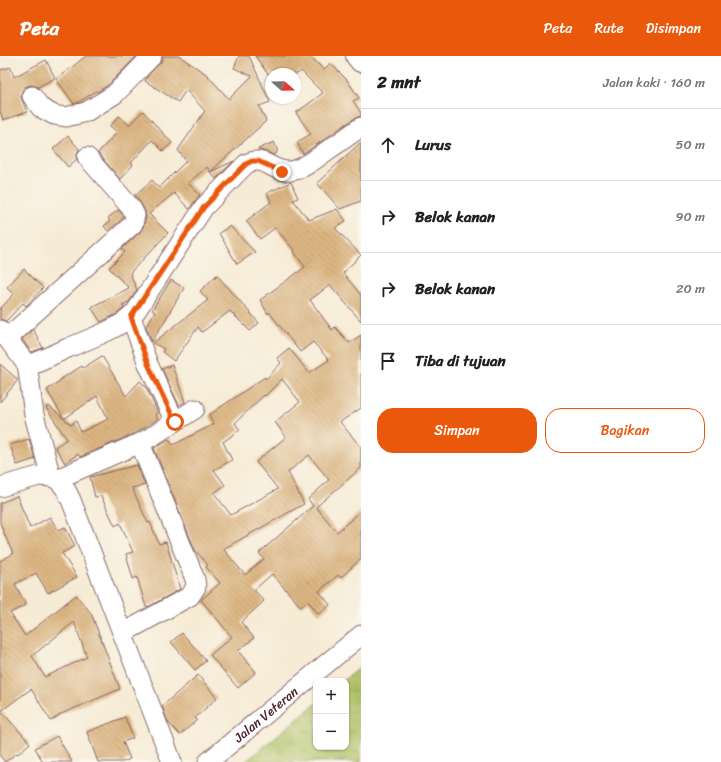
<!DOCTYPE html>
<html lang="id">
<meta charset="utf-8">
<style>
body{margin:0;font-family:Sriracha,sans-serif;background:#f6f6f6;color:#202124}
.controls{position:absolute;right:12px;bottom:12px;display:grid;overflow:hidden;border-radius:8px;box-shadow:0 1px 3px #0004}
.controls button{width:36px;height:36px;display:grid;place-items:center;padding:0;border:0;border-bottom:1px solid #e0e0e0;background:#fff;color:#202124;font:20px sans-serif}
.compass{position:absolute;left:265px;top:12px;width:36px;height:36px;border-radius:50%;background:#fff;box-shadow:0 1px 3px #0004;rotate:110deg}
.stop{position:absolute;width:12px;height:12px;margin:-9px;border:3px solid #ea580c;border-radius:50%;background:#fff}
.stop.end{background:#ea580c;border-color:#fff;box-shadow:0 1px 4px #0008}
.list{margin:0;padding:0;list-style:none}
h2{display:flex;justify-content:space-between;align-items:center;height:52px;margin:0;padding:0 16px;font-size:17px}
h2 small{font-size:13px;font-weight:400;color:#757577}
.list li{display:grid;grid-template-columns:26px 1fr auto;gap:12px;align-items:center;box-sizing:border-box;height:72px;padding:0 16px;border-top:1px solid #e0e0e0}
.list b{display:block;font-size:15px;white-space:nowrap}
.list em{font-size:13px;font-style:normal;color:#757577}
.actions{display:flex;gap:8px;padding:12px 16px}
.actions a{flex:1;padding:9px 0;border:1px solid #ea580c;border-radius:16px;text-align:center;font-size:14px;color:#ea580c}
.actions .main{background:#ea580c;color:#fff}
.icon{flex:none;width:22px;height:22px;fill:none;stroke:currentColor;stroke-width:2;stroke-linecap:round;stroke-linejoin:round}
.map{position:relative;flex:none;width:361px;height:706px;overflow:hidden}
header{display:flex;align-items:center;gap:24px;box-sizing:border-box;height:56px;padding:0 20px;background:#ea580c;color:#fff}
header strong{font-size:19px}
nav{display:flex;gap:22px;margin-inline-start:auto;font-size:14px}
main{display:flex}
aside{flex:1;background:#fff}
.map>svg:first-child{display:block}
.park{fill:url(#park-tufts);stroke:#7b6f46}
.building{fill:url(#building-back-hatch);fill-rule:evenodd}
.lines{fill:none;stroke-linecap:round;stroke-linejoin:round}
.minor-casing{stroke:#866666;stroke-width:21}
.major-casing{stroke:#866666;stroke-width:24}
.minor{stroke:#fff;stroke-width:19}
.major{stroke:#fff;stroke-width:22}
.route{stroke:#ea580c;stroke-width:5}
.labels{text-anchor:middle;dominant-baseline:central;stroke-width:3;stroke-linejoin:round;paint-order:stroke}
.street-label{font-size:13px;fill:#4a1f2b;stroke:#fbf7ec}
</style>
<header>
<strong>Peta</strong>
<nav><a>Peta</a><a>Rute</a><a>Disimpan</a></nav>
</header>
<main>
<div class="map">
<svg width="361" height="706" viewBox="0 0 361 706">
<defs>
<pattern id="park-tufts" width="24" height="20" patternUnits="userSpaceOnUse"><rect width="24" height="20" fill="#acbf62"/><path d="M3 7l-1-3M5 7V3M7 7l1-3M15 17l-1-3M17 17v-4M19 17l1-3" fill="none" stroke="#8e9b51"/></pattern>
<pattern id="building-back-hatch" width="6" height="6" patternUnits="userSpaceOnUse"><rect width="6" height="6" fill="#dcb682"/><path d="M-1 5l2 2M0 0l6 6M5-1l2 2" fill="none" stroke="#be9c70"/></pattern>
</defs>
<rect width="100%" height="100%" fill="#fbf7ec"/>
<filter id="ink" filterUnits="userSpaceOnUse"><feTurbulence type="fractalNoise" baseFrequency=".025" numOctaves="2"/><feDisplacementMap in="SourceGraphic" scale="8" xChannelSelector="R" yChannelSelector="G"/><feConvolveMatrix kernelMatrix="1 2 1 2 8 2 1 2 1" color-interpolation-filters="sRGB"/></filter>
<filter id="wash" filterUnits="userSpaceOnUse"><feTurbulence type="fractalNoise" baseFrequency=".012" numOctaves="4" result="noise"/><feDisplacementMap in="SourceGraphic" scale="16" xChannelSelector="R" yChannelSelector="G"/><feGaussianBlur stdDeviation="0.9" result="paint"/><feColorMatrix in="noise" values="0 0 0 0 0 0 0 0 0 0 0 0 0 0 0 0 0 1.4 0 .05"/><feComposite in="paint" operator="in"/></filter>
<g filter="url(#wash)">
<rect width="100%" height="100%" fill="#f6ebd5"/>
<polygon class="park" points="361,610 361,706 245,706 316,647 316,691 346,691 346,625 343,625"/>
<g id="blocks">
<g class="building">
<polygon points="86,0 137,0 108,29 97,36 96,35 79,46 74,48 56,23 71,12"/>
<polygon points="163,0 179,0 206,18 229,43 252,20 234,12 239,0 249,0 270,46 259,50 266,65 210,116 207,111 188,127 200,139 195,145 189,153 174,137 149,158 168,177 130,217 137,234 129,246 122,249 124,252 117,258 101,266 91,251 129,232 109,212 125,196 122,193 140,176 144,170 146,161 145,155 140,146 135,139 152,124 159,132 186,105 178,94 205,55 186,34 178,46 145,25 149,18 160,7 163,3"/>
<polygon points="255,0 310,0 324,14 330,7 347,24 359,42 353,45 361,57 361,60 355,62 303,98 297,86 311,78 296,57 323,37 301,15 297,18 268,18"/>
<polygon points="46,4 55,22 38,31 31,29 25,31 22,35 21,41 27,56 3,64 0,55 0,14 11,11 14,21"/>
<polygon points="143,55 172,87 163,95 152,84 131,107 133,109 120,123 98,97 117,76 110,70 119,60 129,69"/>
<polygon points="68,80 79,93 77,98 76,104 68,111 53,93"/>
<polygon points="274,86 277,93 277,97 274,99 258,93"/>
<polygon points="361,86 361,145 340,153 317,127"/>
<polygon points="234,105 216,123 210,116"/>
<path d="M 291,126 L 298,142 L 293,144 L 309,164 L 337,153 L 346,165 L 335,172 L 361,199 L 343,217 L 361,239 L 361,265 L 330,229 L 310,244 L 332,274 L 335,271 L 349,287 L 361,279 L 361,352 L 340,366 L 361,391 L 361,412 L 316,451 L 337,476 L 361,455 L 361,503 L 340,522 L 338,519 L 319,535 L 330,549 L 319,558 L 308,545 L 301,551 L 272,518 L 254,534 L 264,545 L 241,566 L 254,582 L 238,595 L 256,616 L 238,632 L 210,599 L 232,581 L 201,544 L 220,527 L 206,511 L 208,509 L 195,494 L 154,392 L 169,383 L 173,389 L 214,368 L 209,359 L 265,321 L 266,323 L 281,307 L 277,302 L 289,292 L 309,317 L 329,304 L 313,286 L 300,296 L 269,256 L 268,258 L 260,244 L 305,211 L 294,196 L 295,195 L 275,172 L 260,183 L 246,165 L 271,146 L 267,137 ZM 282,323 L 300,346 L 275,366 L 286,381 L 256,406 L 278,433 L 231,459 L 214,437 L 225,429 L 214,414 L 232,404 L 223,386 L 240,374 L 235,367 L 264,339 L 265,340 ZM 309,399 L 329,424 L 308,443 L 313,450 L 259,497 L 264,503 L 245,519 L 223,493 L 304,448 L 288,416 Z"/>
<polygon points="118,154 123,159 123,162 108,175 104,170 110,165 108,162"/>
<polygon points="230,170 255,196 237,208 219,177"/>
<polygon points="24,213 43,232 26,250 23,247 6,265 0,263 0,253 14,238 7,231"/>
<polygon points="217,219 259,267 250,275 230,255 202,276 198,271 174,305 162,296 164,293 153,287 208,244 200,235"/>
<polygon points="171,224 184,232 152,286 146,270 155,256 152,254"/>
<polygon points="33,273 43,292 31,296 22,283"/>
<polygon points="102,300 126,340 140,325 146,331 158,357 155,358 158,363 135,377 80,401 78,398 65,407 55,391 67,383 46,352 49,350 71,369 76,365 81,376 108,363 97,340 64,363 47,334 61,324 61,323 82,310 83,312"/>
<polygon points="0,308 18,324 0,346"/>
<polygon points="172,309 185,346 179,349 162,313"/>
<polygon points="29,383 35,403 17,409 10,389"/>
<polygon points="137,409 145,429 132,432 148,467 150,466 159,488 166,486 180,533 150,550 146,551 137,521 133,523 126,498 133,496 120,467 115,470 101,440 95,441 90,421"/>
<path d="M 17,440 L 30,472 L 50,461 L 58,474 L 65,471 L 75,490 L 62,497 L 77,521 L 48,537 L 36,517 L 15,528 L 26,549 L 10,557 L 25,580 L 76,539 L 91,557 L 120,633 L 61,658 L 51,665 L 31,633 L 1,655 L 30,687 L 18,698 L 17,697 L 5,706 L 0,700 L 0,505 L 13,498 L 4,477 L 0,467 L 0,447 ZM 74,566 L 87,601 L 45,621 L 32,600 Z"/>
<polygon points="182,577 206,605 195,614 171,586"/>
<polygon points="198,619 217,642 195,662 197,664 180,679 168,666 162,650"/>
<polygon points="125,661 133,682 123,686 130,703 123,706 98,706 87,676"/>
<polygon points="57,680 72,706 43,706 35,692"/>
</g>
</g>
</g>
<g filter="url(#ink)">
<use href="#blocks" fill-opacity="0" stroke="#866666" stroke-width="1"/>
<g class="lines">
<g class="minor-casing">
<g id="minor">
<polyline points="32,40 41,52 54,59 66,61 86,56 115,38 152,0"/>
<polyline points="131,261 148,308 175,366"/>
<path d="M 0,274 L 7,282 L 24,305 L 27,307 L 31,308 C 44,304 56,297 68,292 C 88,283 123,272 136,255 L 204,151 L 246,108 C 266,98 271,117 290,115 C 303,114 317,102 328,94 C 339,87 350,79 361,71"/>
<polyline points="7,282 133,168 135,159 132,153 87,101"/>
<polyline points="27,307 34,359 51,421"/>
<polyline points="57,423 140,387 151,381 195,353"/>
<polyline points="0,431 39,420 51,421 57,423 65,432 71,444 172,706"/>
<polyline points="123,577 190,540 196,531 195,523 140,387"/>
<path id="s1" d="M 208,706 L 361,579"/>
</g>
</g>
<g class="major-casing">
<polyline id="major" points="357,0 361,5"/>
</g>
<use href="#minor" class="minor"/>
<use href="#major" class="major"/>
</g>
</g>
<g class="lines" filter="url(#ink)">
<polyline class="route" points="175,366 148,308 131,261 204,151 246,108 252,105 258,105 282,116"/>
</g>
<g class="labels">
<g class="street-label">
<text stroke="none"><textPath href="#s1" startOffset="75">Jalan Veteran</textPath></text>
</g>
</g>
</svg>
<div class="controls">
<button>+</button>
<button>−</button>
</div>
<svg class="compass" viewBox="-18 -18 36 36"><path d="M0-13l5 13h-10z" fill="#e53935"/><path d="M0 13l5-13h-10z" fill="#757577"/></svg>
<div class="stop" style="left:175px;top:366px"></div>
<div class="stop end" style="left:282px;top:116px"></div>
</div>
<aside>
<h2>2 mnt<small>Jalan kaki · 160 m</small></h2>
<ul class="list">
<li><svg class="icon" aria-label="ahead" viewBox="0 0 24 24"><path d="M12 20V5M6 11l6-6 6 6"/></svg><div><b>Lurus</b></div><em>50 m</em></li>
<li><svg class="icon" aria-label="right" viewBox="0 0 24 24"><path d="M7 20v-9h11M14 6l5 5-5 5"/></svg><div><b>Belok kanan</b></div><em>90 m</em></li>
<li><svg class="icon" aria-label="right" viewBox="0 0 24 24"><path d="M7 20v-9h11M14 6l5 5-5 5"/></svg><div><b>Belok kanan</b></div><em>20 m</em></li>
<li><svg class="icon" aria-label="arrive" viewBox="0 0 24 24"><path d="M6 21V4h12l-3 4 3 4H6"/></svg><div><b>Tiba di tujuan</b></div></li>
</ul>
<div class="actions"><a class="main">Simpan</a><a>Bagikan</a></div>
</aside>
</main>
